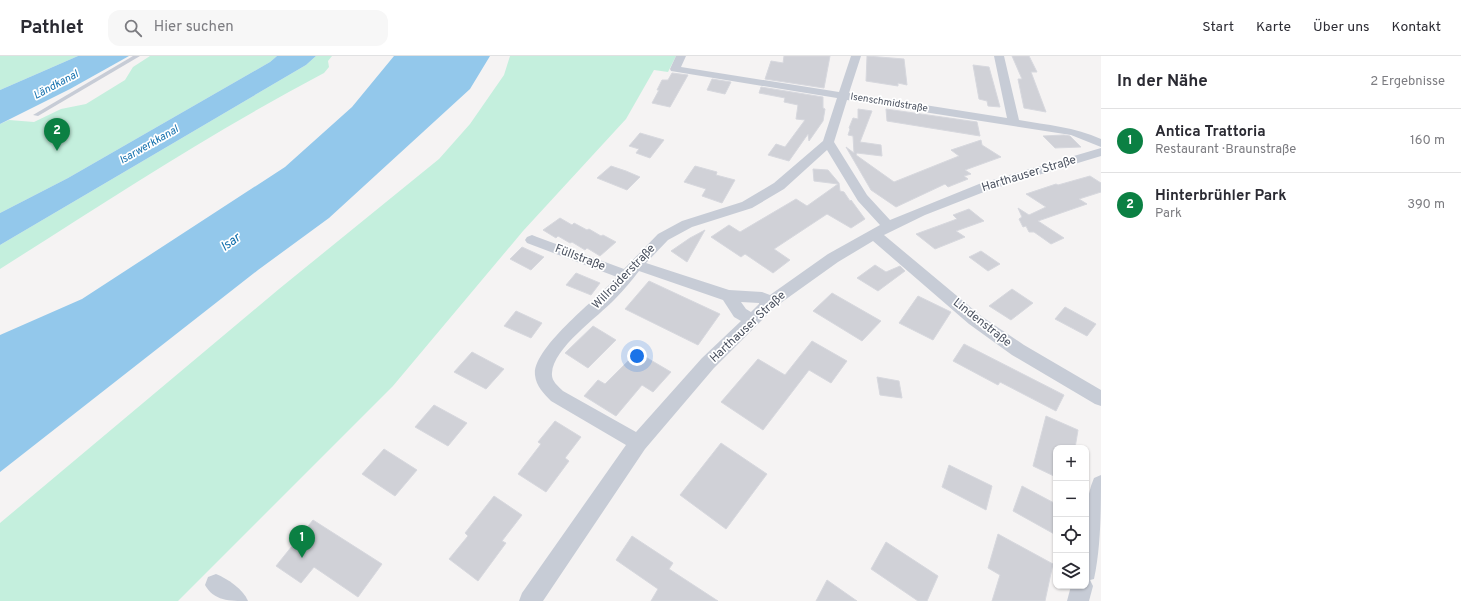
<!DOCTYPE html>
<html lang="de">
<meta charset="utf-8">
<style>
body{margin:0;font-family:Overpass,sans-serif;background:#f7f7f7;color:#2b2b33}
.controls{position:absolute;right:12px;bottom:12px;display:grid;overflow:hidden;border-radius:8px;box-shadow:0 1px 3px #0004}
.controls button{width:36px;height:36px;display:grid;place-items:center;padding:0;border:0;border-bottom:1px solid #e1e1e2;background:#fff;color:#2b2b33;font:20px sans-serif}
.you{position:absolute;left:637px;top:300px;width:14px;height:14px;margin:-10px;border:3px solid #fff;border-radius:50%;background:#1a73e8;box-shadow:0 0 0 6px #1a73e833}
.badge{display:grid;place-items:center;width:26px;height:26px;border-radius:50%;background:#0b8043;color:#fff;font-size:13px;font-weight:700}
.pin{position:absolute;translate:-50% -33px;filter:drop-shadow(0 1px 2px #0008)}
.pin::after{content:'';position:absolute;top:21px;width:14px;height:12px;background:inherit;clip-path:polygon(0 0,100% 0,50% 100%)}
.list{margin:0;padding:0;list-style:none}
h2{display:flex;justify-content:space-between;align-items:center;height:52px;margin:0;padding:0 16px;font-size:17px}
h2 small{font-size:13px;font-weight:400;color:#7c7c81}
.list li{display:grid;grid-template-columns:26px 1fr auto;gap:12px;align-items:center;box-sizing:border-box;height:64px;padding:0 16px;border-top:1px solid #e1e1e2}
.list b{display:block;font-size:15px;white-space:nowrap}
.list p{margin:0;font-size:13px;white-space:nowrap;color:#7c7c81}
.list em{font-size:13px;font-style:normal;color:#7c7c81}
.icon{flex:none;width:22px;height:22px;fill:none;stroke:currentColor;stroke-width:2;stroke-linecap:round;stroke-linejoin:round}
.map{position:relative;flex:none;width:1101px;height:545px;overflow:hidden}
header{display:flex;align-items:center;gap:24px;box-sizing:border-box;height:56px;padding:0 20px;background:#fff;border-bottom:1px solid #e1e1e2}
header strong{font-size:19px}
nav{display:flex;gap:22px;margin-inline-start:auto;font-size:14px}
.search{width:280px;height:36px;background:#f7f7f7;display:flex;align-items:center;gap:10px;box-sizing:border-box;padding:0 14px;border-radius:12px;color:#7c7c81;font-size:15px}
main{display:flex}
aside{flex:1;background:#fff}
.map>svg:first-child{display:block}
.green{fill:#c4efdd}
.water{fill:#93c8eb}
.building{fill:#d0d1d7;stroke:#d7d8de}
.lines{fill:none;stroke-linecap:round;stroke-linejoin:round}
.service{fill:#c7ccd6;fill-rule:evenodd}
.minor{fill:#c7ccd6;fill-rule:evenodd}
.labels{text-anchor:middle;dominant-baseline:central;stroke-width:3.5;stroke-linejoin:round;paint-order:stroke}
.far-street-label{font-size:10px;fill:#4b5260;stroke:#fff}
.far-water-label{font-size:11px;font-style:italic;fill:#116fad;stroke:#fff}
.street-label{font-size:12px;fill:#4b5260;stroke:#fff}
.water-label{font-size:13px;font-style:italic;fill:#116fad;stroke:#fff}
</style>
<header>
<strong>Pathlet</strong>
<div class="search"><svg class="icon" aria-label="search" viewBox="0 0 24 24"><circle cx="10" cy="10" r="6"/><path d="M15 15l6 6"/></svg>Hier suchen</div>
<nav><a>Start</a><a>Karte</a><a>Über uns</a><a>Kontakt</a></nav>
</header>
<main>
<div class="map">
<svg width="1101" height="545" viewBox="0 0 1101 545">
<rect width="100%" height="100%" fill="#f5f3f3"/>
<g class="green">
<polygon points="0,0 78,0 0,34"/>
<polygon points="150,0 277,0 270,6 68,122 0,157 0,68 9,64 34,66 61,53 86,48 125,24 133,11"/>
<path d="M 316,0 L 332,0 L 328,5 L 329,11 L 324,17 C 212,76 107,145 0,213 L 0,189 L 306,9 Z"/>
<polygon points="510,0 676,0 668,16 654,14 626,63 523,175 393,330 178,545 0,545 0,467 279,233 439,103 470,68 504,19"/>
</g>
<g class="water">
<polygon points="78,0 129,0 70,33 0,68 0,34"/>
<polygon points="277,0 316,0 306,9 0,189 0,157 68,122 270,6"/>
<polygon points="394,0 490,0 470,33 329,162 258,214 0,416 0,279 82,243 285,111 352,51"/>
</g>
<g class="building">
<polygon points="784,0 830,0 824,32 765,23 771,5 783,7"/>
<polygon points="867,0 904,3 907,29 898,27 898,30 866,25"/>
<polygon points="1012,0 1029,0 1037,16 1031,16 1046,56 1024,52 1018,23 1022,23"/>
<polygon points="973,9 989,11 1000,51 988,50 987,45 979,43"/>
<polygon points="672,17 688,19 670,51 652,47 659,34 657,34 662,24 668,24"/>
<polygon points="712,23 731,26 725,38 707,34"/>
<polygon points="761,31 823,41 823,52 825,53 823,65 809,85 808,78 789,105 768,99 776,88 785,91 805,64 796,63 798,49 784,46 785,42 759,37"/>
<polygon points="858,53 872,55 860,86 881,89 882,100 857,97 856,99 894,126 959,100 951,94 981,84 982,89 1001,101 965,114 971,118 964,120 968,123 948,131 945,128 896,151 871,134 846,91 854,97 853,80 848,79 850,73 849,72 853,62 858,63"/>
<polygon points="886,53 977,66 980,80 887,65"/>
<polygon points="640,77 664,84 650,102 636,97 639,93 629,90"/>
<polygon points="1064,79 1070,80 1081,91 1055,92 1043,80"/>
<polygon points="611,110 626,115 640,121 627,134 597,122"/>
<polygon points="695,110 717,116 716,119 735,124 722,147 702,140 706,133 684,126"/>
<polygon points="813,113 828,114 839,127 840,135 844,136 850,145 851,144 865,163 851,172 827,158 774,193 790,204 773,217 745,198 741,201 711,181 729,169 740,176 796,143 807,150 838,128 814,125"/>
<polygon points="1090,120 1101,127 1101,136 1079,143 1087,148 1038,165 1064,182 1051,188 1034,176 1029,176 1026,170 1023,171 1019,163 1022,161 1018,152 1029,159 1046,151 1026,138 1056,128 1058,129"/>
<polygon points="969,153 984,165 956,175 965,181 935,193 916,178 957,163 953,159"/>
<polygon points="560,162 572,169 574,167 587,174 589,173 601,180 603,179 616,186 600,200 587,192 585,194 572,186 570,187 558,180 556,182 543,174"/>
<polygon points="705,174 687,206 671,195 690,182"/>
<polygon points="522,191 544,201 531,214 510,203"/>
<polygon points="981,195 1000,208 988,215 969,201"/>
<polygon points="875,209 886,216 900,210 905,215 878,235 857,222"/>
<polygon points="576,217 600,227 591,239 566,229"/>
<polygon points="649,225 720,258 698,289 625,253"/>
<polygon points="1012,233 1033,247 1011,264 989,250"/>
<polygon points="832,237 881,265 862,285 813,255"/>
<polygon points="918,240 951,256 933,284 899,267"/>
<polygon points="1065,251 1096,268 1087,280 1055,263"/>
<polygon points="516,255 542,267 531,282 504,270"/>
<polygon points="593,270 616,284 588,312 565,297"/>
<polygon points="812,285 847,305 831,327 809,314 763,374 721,346 758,303 785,319"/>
<polygon points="964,288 1064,339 1056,355 1000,326 998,329 953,305"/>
<polygon points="472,296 504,313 486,333 454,316"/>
<polygon points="637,296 671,316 653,336 642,329 616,360 584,340 598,324 605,328"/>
<polygon points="877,321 899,325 902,342 880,339"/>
<polygon points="434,349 467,367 448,390 415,371"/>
<polygon points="1046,360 1078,374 1075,392 1056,392 1056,421 1033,410"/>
<polygon points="555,365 581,381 565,402 569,405 546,436 518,418 541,388 538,386"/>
<polygon points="721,387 767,418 726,473 680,439"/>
<polygon points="384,393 417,414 395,440 362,418"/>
<polygon points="949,409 992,430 986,454 942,431"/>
<polygon points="1022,430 1056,448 1056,479 1013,455"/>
<polygon points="494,440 522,459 502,485 506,487 478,525 449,503 468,480 465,477"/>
<polygon points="313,464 382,508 358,541 314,511 301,527 276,510"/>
<polygon points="998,478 1053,508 1045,545 992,545 1000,519 988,512"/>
<polygon points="632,480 673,507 669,513 718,545 651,545 658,533 616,504"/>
<polygon points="886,486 938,520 927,545 918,545 871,513"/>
<polygon points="827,524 857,545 816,545"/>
</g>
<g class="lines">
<polygon class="service" points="133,0 140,0 38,60 33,59"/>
<g class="minor">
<path d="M 676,0 L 686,0 L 681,11 L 839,36 L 851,0 L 861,0 L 849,37 L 1007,62 L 994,0 L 1004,0 L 1019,64 C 1047,69 1075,71 1101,83 L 1101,91 L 1071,79 L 847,44 L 834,86 L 867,139 L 890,164 L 979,128 L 1101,92 L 1101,100 L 989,134 L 925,159 L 884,179 L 981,260 L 1024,289 L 1101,334 L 1101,350 L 1095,348 L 1012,299 L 969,268 L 873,185 L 838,206 L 775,251 L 714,312 L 645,393 L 543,545 L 519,545 L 522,537 L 626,389 L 551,345 C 544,338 536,330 535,319 C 532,292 598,242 617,221 L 527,187 L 525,184 L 527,181 L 532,179 L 537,181 L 624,213 L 658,178 L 682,165 L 742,146 L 774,127 L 823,85 L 837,42 L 671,15 L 670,13 ZM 827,94 L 858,145 L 880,169 L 828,198 L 770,239 L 762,236 L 729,234 L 646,207 L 668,184 L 692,171 L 752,152 L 784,133 ZM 639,215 L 723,244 L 734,261 L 741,265 L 702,302 L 636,376 L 563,335 C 558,330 551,325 552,317 C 553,292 598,261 615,243 C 624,234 632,224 639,215 ZM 741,246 L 759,247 L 759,248 L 751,256 L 746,253 Z"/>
<path d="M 1101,419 C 1101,452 1101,491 1094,523 L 1090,524 L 1093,530 L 1089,545 L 1067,545 L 1071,530 L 1086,530 C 1086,497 1081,452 1094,422 Z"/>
<path d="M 216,518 C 228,523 243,533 248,545 C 229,545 214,545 205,529 L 208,521 Z"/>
</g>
</g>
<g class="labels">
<g class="far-street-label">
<text transform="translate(889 47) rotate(9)">Isenschmidstraße</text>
</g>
<g class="far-water-label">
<text transform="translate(56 29) rotate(-28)">Ländkanal</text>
<text transform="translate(149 89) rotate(-30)">Isarwerkkanal</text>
</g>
<g class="street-label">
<text transform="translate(1029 118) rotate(-17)">Harthauser Straße</text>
<text transform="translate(580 202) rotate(21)">Füllstraße</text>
<text transform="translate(624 221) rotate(-46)">Willroiderstraße</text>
<text transform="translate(982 267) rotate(38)">Lindenstraße</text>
<text transform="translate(748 271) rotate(-43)">Harthauser Straße</text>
</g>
<g class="water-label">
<text transform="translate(231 187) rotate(-36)">Isar</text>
</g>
</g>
</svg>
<div class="controls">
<button>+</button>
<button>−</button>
<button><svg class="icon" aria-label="locate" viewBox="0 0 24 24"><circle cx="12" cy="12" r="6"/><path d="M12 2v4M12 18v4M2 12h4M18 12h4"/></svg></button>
<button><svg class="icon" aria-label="layers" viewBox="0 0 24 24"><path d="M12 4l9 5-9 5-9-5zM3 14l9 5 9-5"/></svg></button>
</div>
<div class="you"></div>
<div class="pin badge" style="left:302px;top:502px">1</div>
<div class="pin badge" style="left:57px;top:95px">2</div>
</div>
<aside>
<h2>In der Nähe<small>2 Ergebnisse</small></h2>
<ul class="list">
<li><span class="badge">1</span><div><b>Antica Trattoria</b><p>Restaurant · Braunstraße</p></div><em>160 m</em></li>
<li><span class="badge">2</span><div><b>Hinterbrühler Park</b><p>Park</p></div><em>390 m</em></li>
</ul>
</aside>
</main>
